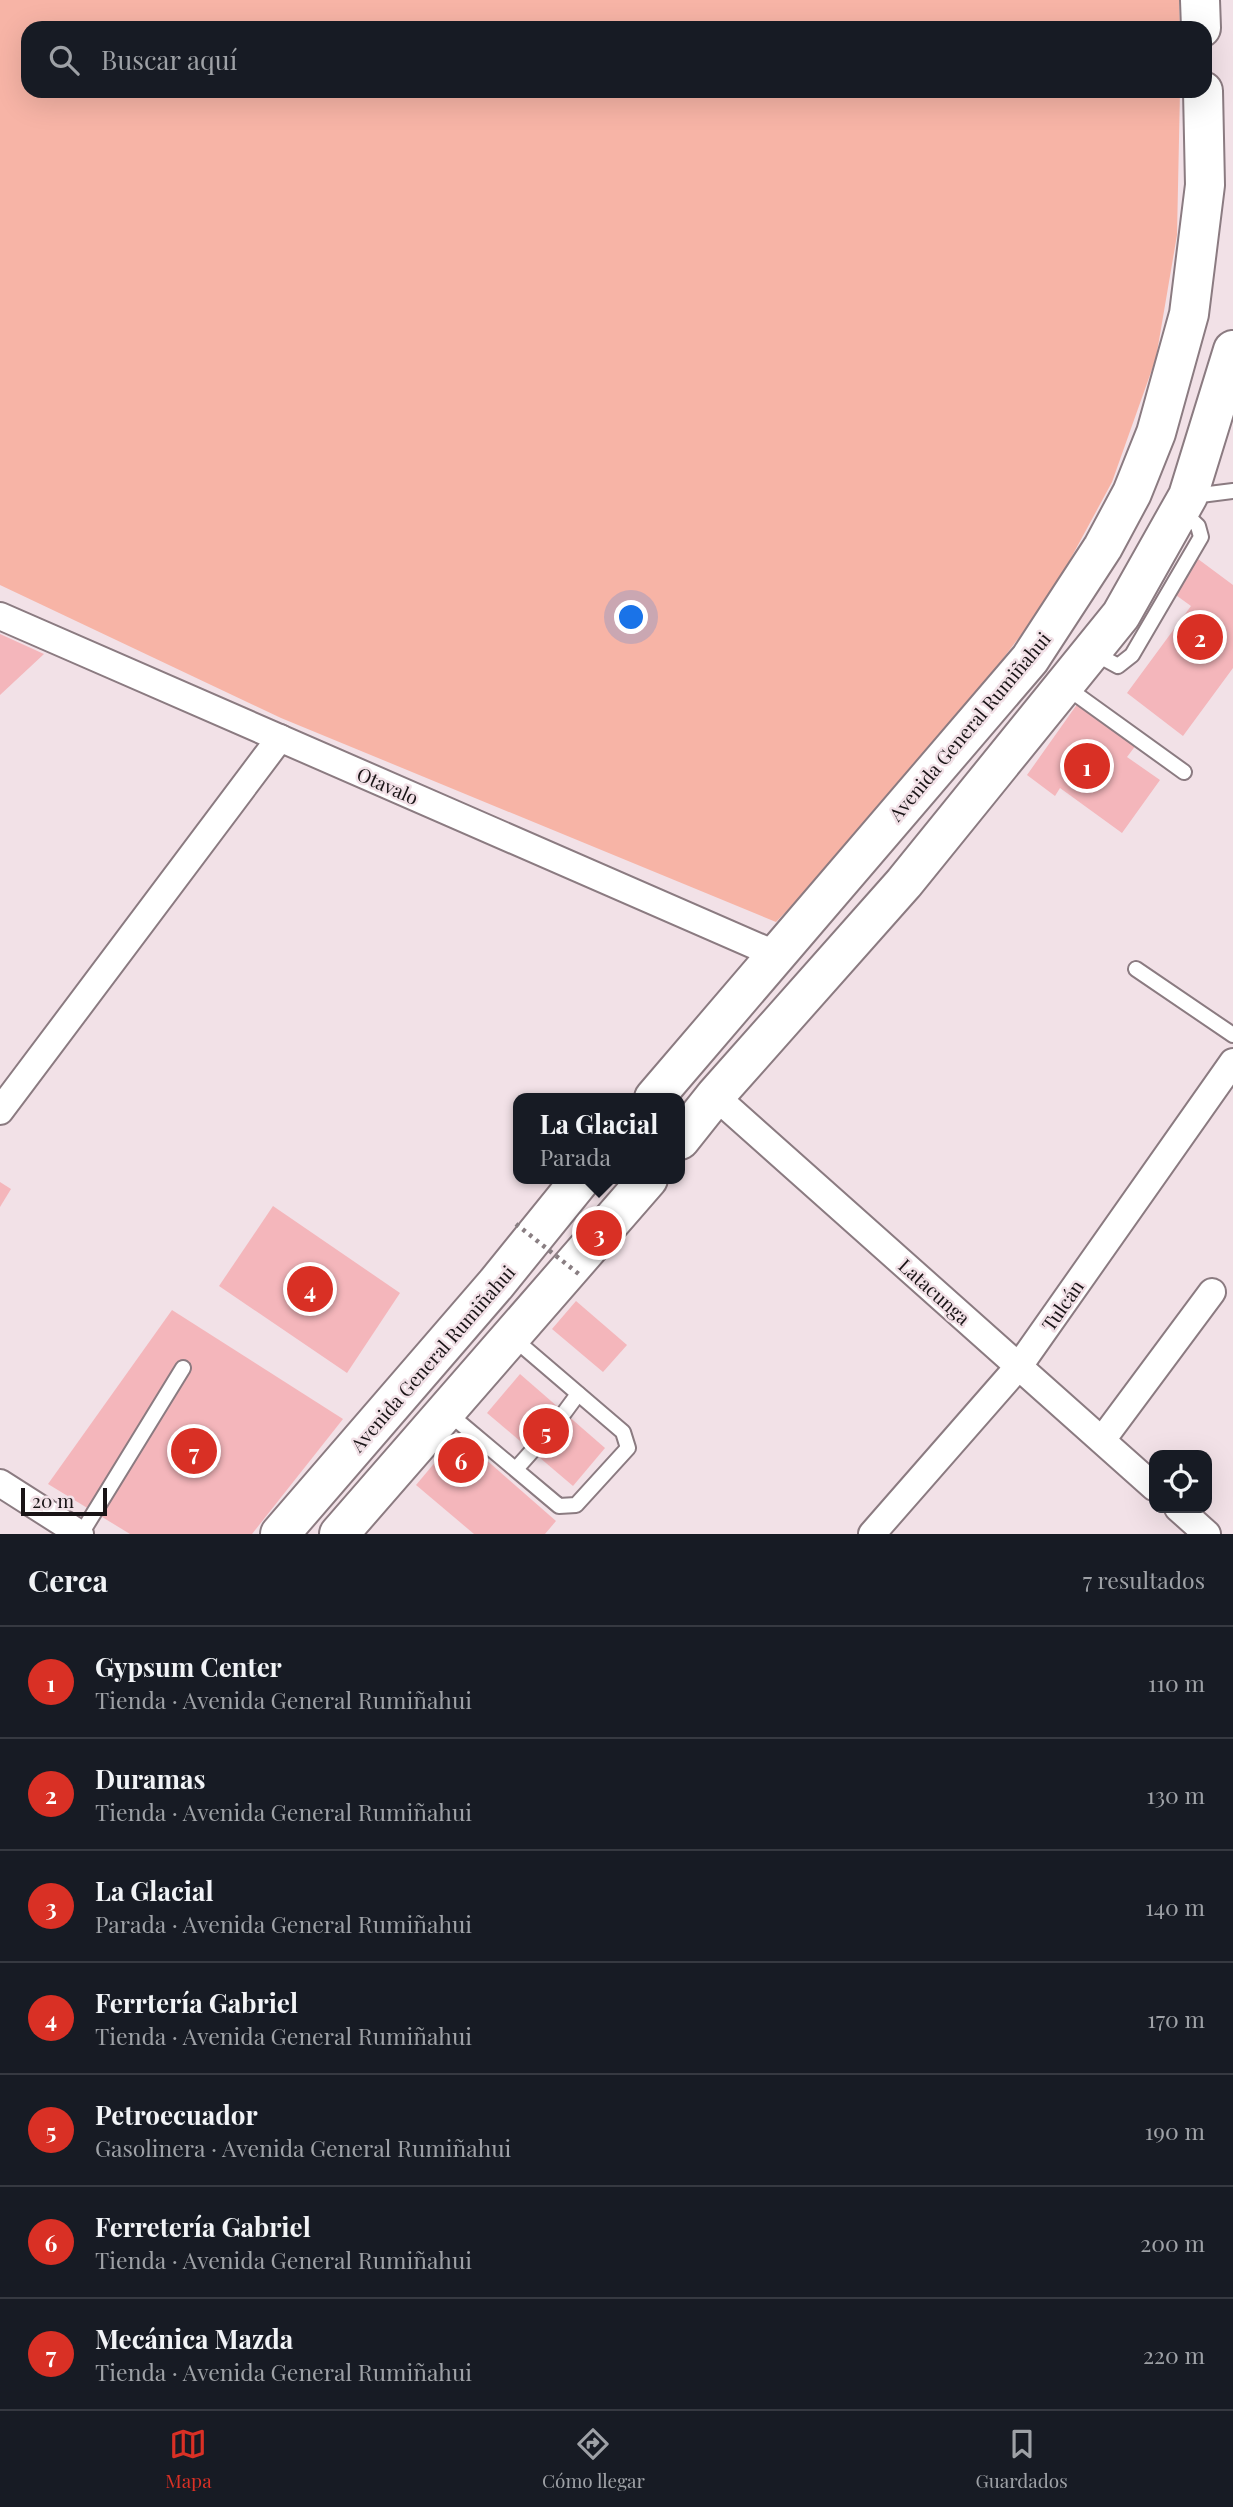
<!DOCTYPE html>
<html lang="es">
<meta charset="utf-8">
<style>
body{margin:0;font-family:"Playfair Display",serif;background:#242831;color:#f1f3f6}
.controls{position:absolute;right:21px;bottom:21px;display:grid;overflow:hidden;border-radius:14px;box-shadow:0 7px 28px #0002}
.controls button{width:63px;height:63px;display:grid;place-items:center;padding:0;border:0;border-bottom:2px solid #363941;background:#171b24;color:#f1f3f6;font:35px sans-serif}
.scale{position:absolute;left:21px;bottom:18px;width:86px;box-sizing:border-box;padding-left:7px;border:4px solid #191416;border-top:0;font-size:19px;line-height:24px;white-space:nowrap;color:#191416;-webkit-text-stroke:5px #f2e1e7;paint-order:stroke}
.you{position:absolute;left:632px;top:618px;width:24px;height:24px;margin:-18px;border:5px solid #fff;border-radius:50%;background:#1a73e8;box-shadow:0 0 0 10px #1a73e833}
.badge{display:grid;place-items:center;width:46px;height:46px;border-radius:50%;background:#d93025;color:#fff;font-size:23px;font-weight:700}
.pin{position:absolute;translate:-50% -50%;border:4px solid #fff;box-shadow:0 2px 7px #0006}
.popup{position:absolute;left:513px;top:1093px;width:172px;height:91px;box-sizing:border-box;display:grid;place-content:center;border-radius:14px;background:#171b24;filter:drop-shadow(0 2px 5px #0005);font-size:23px;white-space:nowrap;color:#9ea1a6}
.popup b{font-size:26px;color:#f1f3f6}
.popup::after{content:'';position:absolute;left:50%;top:100%;margin-left:-14px;border:14px solid transparent;border-top-color:#171b24}
.list{margin:0;padding:0;list-style:none}
h2{display:flex;justify-content:space-between;align-items:center;height:91px;margin:0;padding:0 28px;font-size:30px}
h2 small{font-size:23px;font-weight:400;color:#9ea1a6}
.list li{display:grid;grid-template-columns:46px 1fr auto;gap:21px;align-items:center;box-sizing:border-box;height:112px;padding:0 28px;border-top:2px solid #363941}
.list b{display:block;font-size:26px;white-space:nowrap}
.list p{margin:0;font-size:23px;white-space:nowrap;color:#9ea1a6}
.list em{font-size:23px;font-style:normal;color:#9ea1a6}
.icon{flex:none;width:38px;height:38px;fill:none;stroke:currentColor;stroke-width:2;stroke-linecap:round;stroke-linejoin:round}
.map{position:relative;flex:none;width:1233px;height:1534px;overflow:hidden}
.search{position:absolute;background:#171b24;box-shadow:0 7px 28px #0002;left:21px;right:21px;top:21px;height:77px;display:flex;align-items:center;gap:18px;box-sizing:border-box;padding:0 24px;border-radius:21px;color:#9ea1a6;font-size:26px}
.sheet{height:875px;background:#171b24}
nav{display:flex;justify-content:space-around;align-items:center;box-sizing:border-box;height:98px;border-top:2px solid #363941;background:#171b24;font-size:19px;color:#9ea1a6}
nav a{display:grid;justify-items:center;gap:4px}
nav .on{color:#d93025}
.map>svg:first-child{display:block}
.green{fill:#f7b4a6}
.building{fill:#f4b6bb}
.lines{fill:none;stroke-linecap:round;stroke-linejoin:round}
.lane-casing{stroke:#8b7b81;stroke-width:18}
.street-casing{stroke:#8b7b81;stroke-width:30}
.highway-casing{stroke:#8b7b81;stroke-width:42}
.lane{stroke:#fff;stroke-width:14}
.street{stroke:#fff;stroke-width:26}
.highway{stroke:#fff;stroke-width:38}
.path-bridge{stroke:#897e82;stroke-width:4.5;stroke-dasharray:3.5 5;stroke-linecap:butt}
.labels{text-anchor:middle;dominant-baseline:central;stroke-width:5;stroke-linejoin:round;paint-order:stroke}
.street-label{font-size:19px;fill:#191416;stroke:#f2e1e7}
</style>
<div class="map">
<svg width="1233" height="1534" viewBox="0 0 1233 1534">
<rect width="100%" height="100%" fill="#f2e1e7"/>
<polygon class="green" points="0,0 1179,0 1180,28 28,28 28,91 1180,91 1177,235 1156,358 1112,482 1051,595 968,705 838,858 776,922 281,718 0,585"/>
<g class="building">
<polygon points="1198,559 1233,585 1233,668 1183,736 1127,693 1191,606 1173,593"/>
<polygon points="0,634 44,654 0,695"/>
<polygon points="1078,703 1136,745 1127,757 1160,780 1122,833 1060,788 1055,796 1027,775"/>
<polygon points="0,1182 11,1189 0,1207"/>
<polygon points="273,1206 400,1293 347,1373 219,1286"/>
<polygon points="576,1301 627,1345 603,1372 552,1329"/>
<polygon points="172,1310 343,1419 252,1534 130,1534 48,1484"/>
<polygon points="520,1374 605,1448 573,1486 487,1413"/>
<polygon points="458,1435 556,1521 545,1534 474,1534 416,1485"/>
</g>
<g class="lines">
<g class="lane-casing">
<g id="lane">
<polyline points="1193,496 1233,491"/>
<polyline points="1094,653 1118,666 1132,655 1201,537 1198,526 1181,510"/>
<polyline points="1066,687 1184,772"/>
<polyline points="1136,969 1233,1035"/>
<polyline points="447,1412 559,1506 576,1505 628,1448 623,1432 512,1337"/>
<polyline points="564,1413 578,1394"/>
<polyline points="516,1469 532,1451"/>
<polyline points="81,1534 183,1368"/>
</g>
</g>
<g class="street-casing">
<g id="street">
<polyline points="0,616 777,955"/>
<polyline points="715,1096 1154,1487"/>
<polyline points="0,1111 280,738"/>
<polyline points="1102,1440 1212,1292"/>
<polyline points="0,1483 80,1534"/>
<polyline points="1178,1508 1207,1534"/>
<polyline points="872,1534 1019,1366 1233,1062"/>
</g>
</g>
<g class="highway-casing">
<g id="highway">
<polyline points="1200,0 1201,28"/>
<polyline points="654,1098 1030,659 1103,547 1132,493 1156,433 1189,314 1205,185 1203,91"/>
<polyline points="680,1140 715,1096 904,883 1121,615 1188,496 1233,350"/>
<polyline points="280,1534 496,1284 581,1179"/>
<polyline points="339,1534 648,1179"/>
</g>
</g>
<use href="#lane" class="lane"/>
<use href="#street" class="street"/>
<use href="#highway" class="highway"/>
<polyline class="path-bridge" points="516,1224 580,1275"/>
</g>
<g class="labels">
<g class="street-label">
<text transform="translate(969 726) rotate(-50)">Avenida General Rumiñahui</text>
<text transform="translate(388 785) rotate(24)">Otavalo</text>
<text transform="translate(935 1291) rotate(42)">Latacunga</text>
<text transform="translate(1062 1305) rotate(-55)">Tulcán</text>
<text transform="translate(432 1358) rotate(-49)">Avenida General Rumiñahui</text>
</g>
</g>
</svg>
<div class="controls">
<button><svg class="icon" aria-label="locate" viewBox="0 0 24 24"><circle cx="12" cy="12" r="6"/><path d="M12 2v4M12 18v4M2 12h4M18 12h4"/></svg></button>
</div>
<div class="scale">20 m</div>
<div class="you"></div>
<div class="pin badge" style="left:1087px;top:766px">1</div>
<div class="pin badge" style="left:1200px;top:637px">2</div>
<div class="pin badge" style="left:599px;top:1233px">3</div>
<div class="popup"><b>La Glacial</b>Parada</div>
<div class="pin badge" style="left:310px;top:1289px">4</div>
<div class="pin badge" style="left:546px;top:1431px">5</div>
<div class="pin badge" style="left:461px;top:1460px">6</div>
<div class="pin badge" style="left:194px;top:1451px">7</div>
<div class="search"><svg class="icon" aria-label="search" viewBox="0 0 24 24"><circle cx="10" cy="10" r="6"/><path d="M15 15l6 6"/></svg>Buscar aquí</div>
</div>
<section class="sheet">
<h2>Cerca<small>7 resultados</small></h2>
<ul class="list">
<li><span class="badge">1</span><div><b>Gypsum Center</b><p>Tienda · Avenida General Rumiñahui</p></div><em>110 m</em></li>
<li><span class="badge">2</span><div><b>Duramas</b><p>Tienda · Avenida General Rumiñahui</p></div><em>130 m</em></li>
<li><span class="badge">3</span><div><b>La Glacial</b><p>Parada · Avenida General Rumiñahui</p></div><em>140 m</em></li>
<li><span class="badge">4</span><div><b>Ferrtería Gabriel</b><p>Tienda · Avenida General Rumiñahui</p></div><em>170 m</em></li>
<li><span class="badge">5</span><div><b>Petroecuador</b><p>Gasolinera · Avenida General Rumiñahui</p></div><em>190 m</em></li>
<li><span class="badge">6</span><div><b>Ferretería Gabriel</b><p>Tienda · Avenida General Rumiñahui</p></div><em>200 m</em></li>
<li><span class="badge">7</span><div><b>Mecánica Mazda</b><p>Tienda · Avenida General Rumiñahui</p></div><em>220 m</em></li>
</ul>
</section>
<nav>
<a class="on"><svg class="icon" aria-label="map" viewBox="0 0 24 24"><path d="M3 6l6-2 6 2 6-2v14l-6 2-6-2-6 2zM9 4v14M15 6v14"/></svg>Mapa</a>
<a><svg class="icon" aria-label="directions" viewBox="0 0 24 24"><path d="M12 3l9 9-9 9-9-9zM9 14v-3h6M13 9l2 2-2 2"/></svg>Cómo llegar</a>
<a><svg class="icon" aria-label="saved" viewBox="0 0 24 24"><path d="M7 4h10v16l-5-4-5 4z"/></svg>Guardados</a>
</nav>
